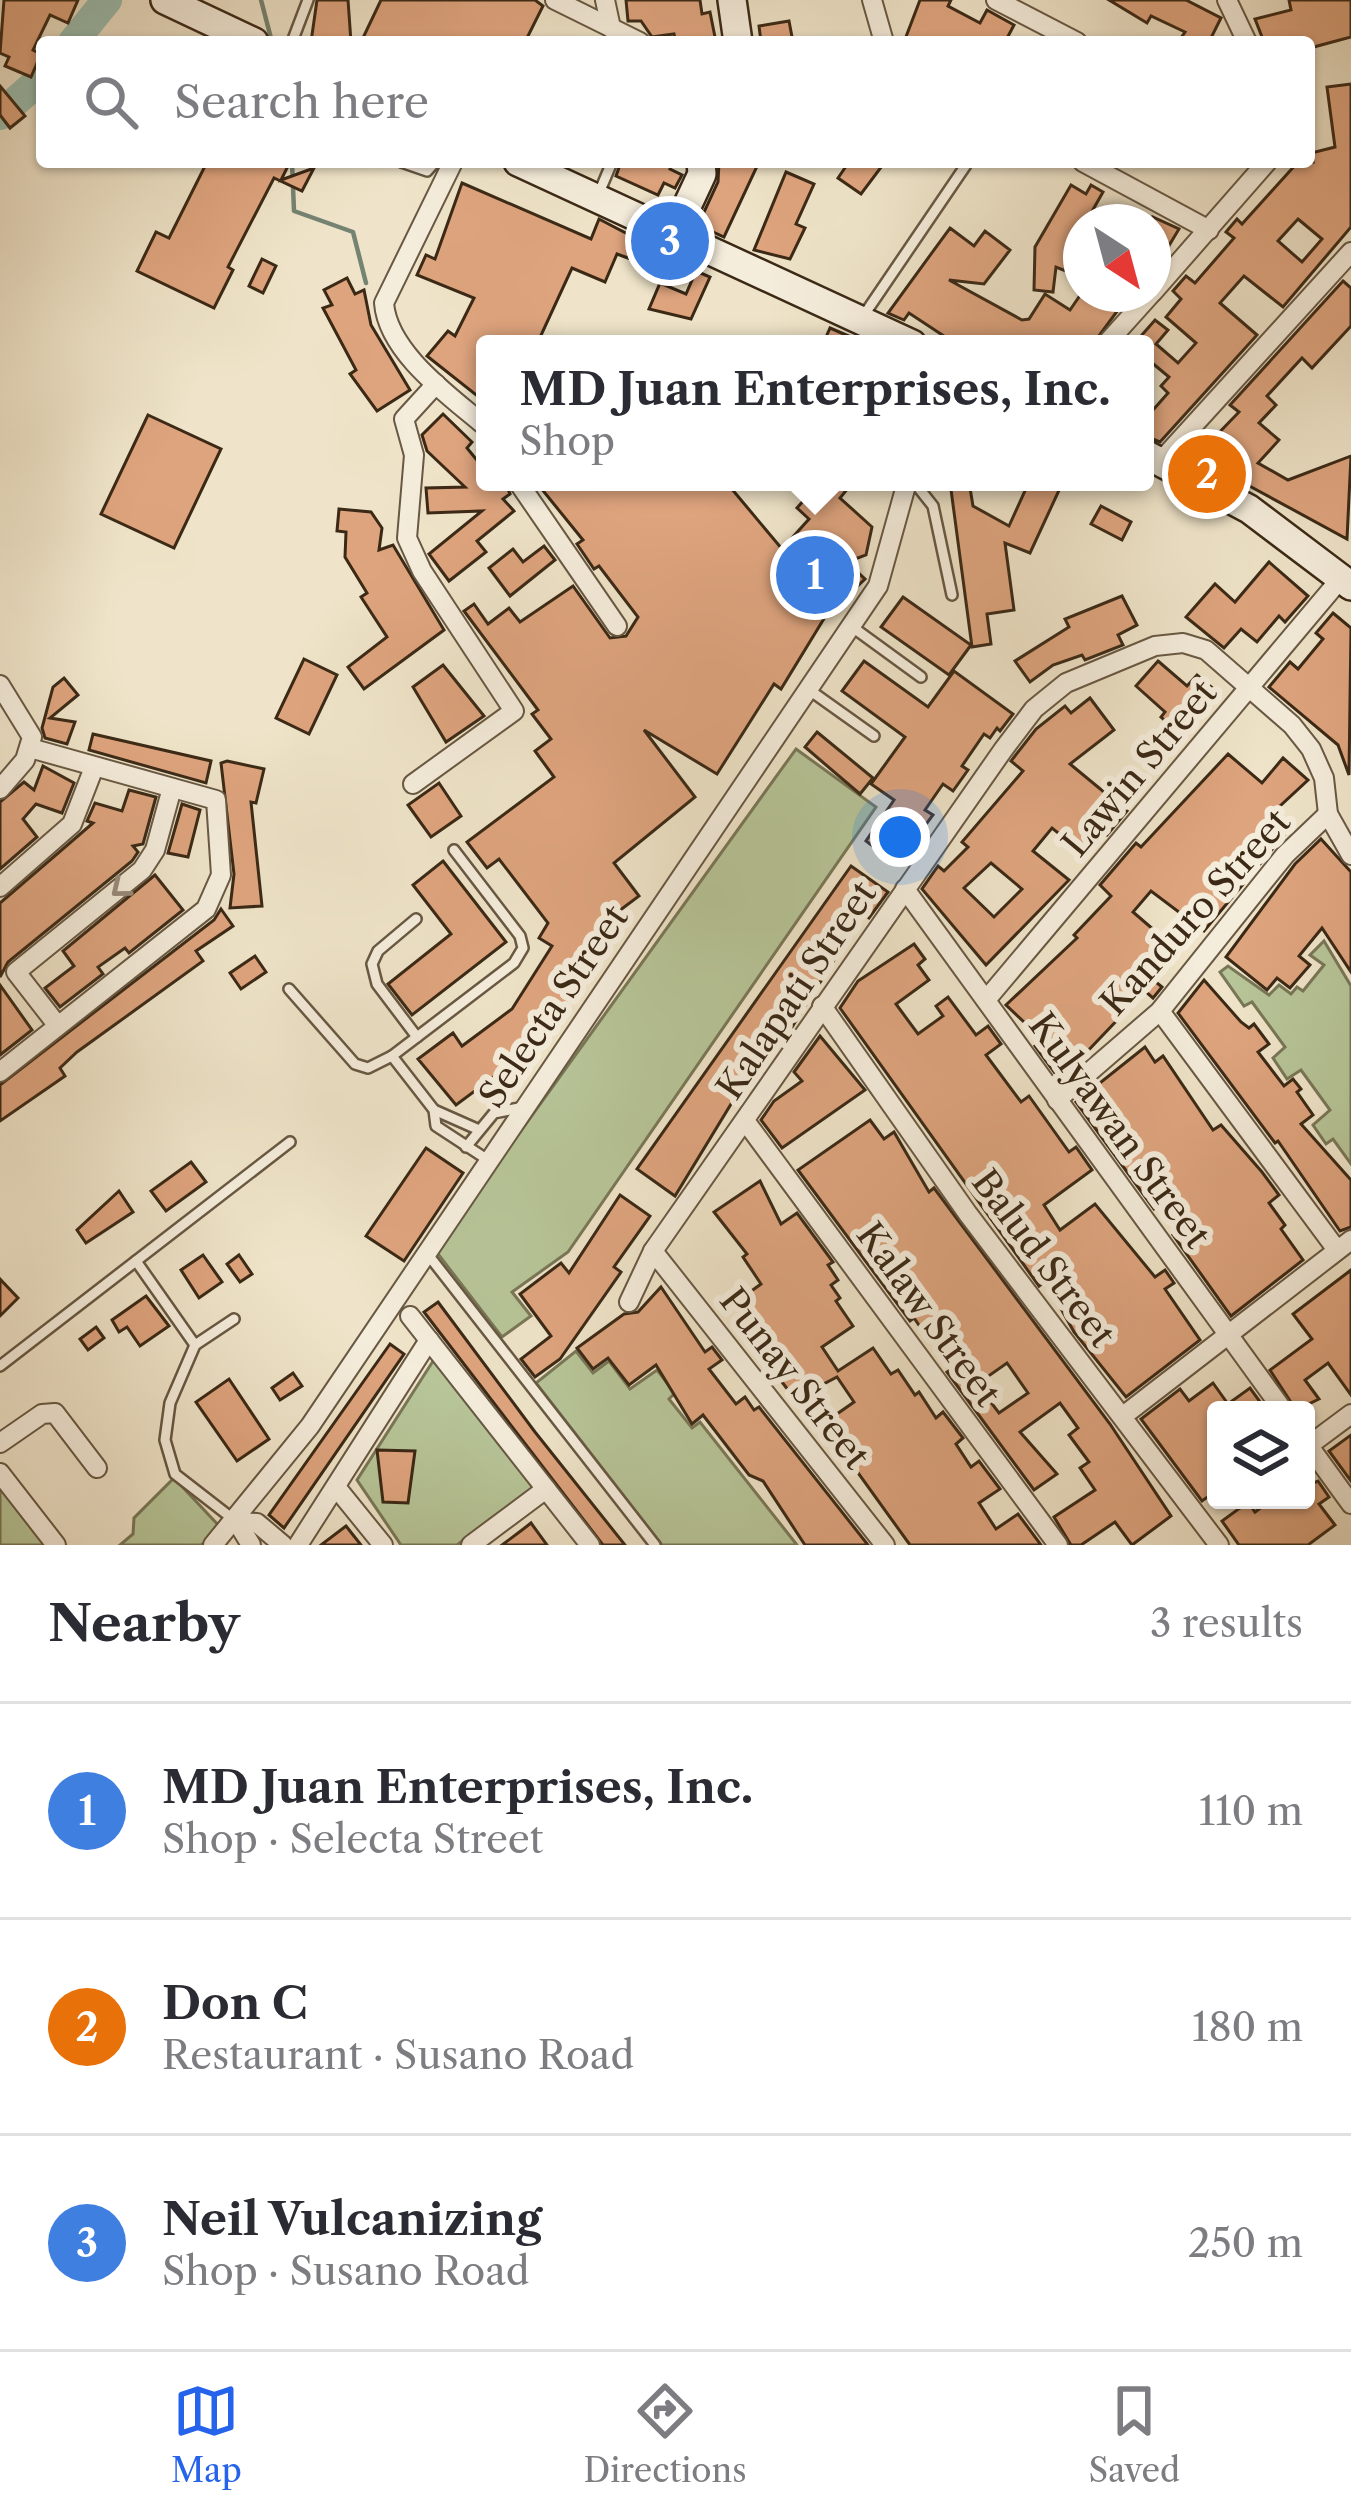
<!DOCTYPE html>
<meta charset="utf-8">
<style>
body{margin:0;font-family:"Libre Caslon Text",serif;background:#f2f2f3;color:#2b2b33}
.controls{position:absolute;right:36px;bottom:36px;display:grid;overflow:hidden;border-radius:12px;box-shadow:0 3px 9px #0004}
.controls button{width:108px;height:108px;display:grid;place-items:center;padding:0;border:0;border-bottom:3px solid #e1e1e2;background:#fff;color:#2b2b33;font:60px sans-serif}
.compass{position:absolute;left:1063px;top:204px;width:108px;height:108px;border-radius:50%;background:#fff;box-shadow:0 3px 9px #0004;rotate:144deg}
.you{position:absolute;left:900px;top:837px;width:42px;height:42px;margin:-30px;border:9px solid #fff;border-radius:50%;background:#1a73e8;box-shadow:0 0 0 18px #1a73e833}
.badge{display:grid;place-items:center;width:78px;height:78px;border-radius:50%;background:#2563eb;color:#fff;font-size:39px;font-weight:700}
.pin{position:absolute;translate:-50% -50%;border:6px solid #fff;box-shadow:0 3px 12px #0006}
.popup{position:absolute;left:476px;top:335px;width:678px;height:156px;box-sizing:border-box;display:grid;place-content:center;border-radius:12px;background:#fff;filter:drop-shadow(0 3px 9px #0005);font-size:39px;white-space:nowrap;color:#7c7c81}
.popup b{font-size:45px;color:#2b2b33}
.popup::after{content:'';position:absolute;left:50%;top:100%;margin-left:-24px;border:24px solid transparent;border-top-color:#fff}
.list{margin:0;padding:0;list-style:none}
h2{display:flex;justify-content:space-between;align-items:center;height:156px;margin:0;padding:0 48px;font-size:51px}
h2 small{font-size:39px;font-weight:400;color:#7c7c81}
.list li{display:grid;grid-template-columns:78px 1fr auto;gap:36px;align-items:center;box-sizing:border-box;height:216px;padding:0 48px;border-top:3px solid #e1e1e2}
.list b{display:block;font-size:45px;white-space:nowrap}
.list p{margin:0;font-size:39px;white-space:nowrap;color:#7c7c81}
.list em{font-size:39px;font-style:normal;color:#7c7c81}
.icon{flex:none;width:66px;height:66px;fill:none;stroke:currentColor;stroke-width:2;stroke-linecap:round;stroke-linejoin:round}
.map{position:relative;flex:none;width:1351px;height:1545px;overflow:hidden}
.search{position:absolute;background:#fff;box-shadow:0 3px 9px #0004;left:36px;right:36px;top:36px;height:132px;display:flex;align-items:center;gap:30px;box-sizing:border-box;padding:0 42px;border-radius:12px;color:#7c7c81;font-size:45px}
.sheet{height:804px;background:#fff}
nav{display:flex;justify-content:space-around;align-items:center;box-sizing:border-box;height:168px;border-top:3px solid #e1e1e2;background:#fff;font-size:33px;color:#7c7c81}
nav a{display:grid;justify-items:center;gap:6px}
nav .on{color:#2563eb}
.map>svg:first-child{display:block}
.green{fill:#b7c598;stroke:#797757;stroke-width:3}
.lines{fill:none;stroke-linecap:round;stroke-linejoin:round}
.stream{stroke:#758372;stroke-width:4.5}
.river{stroke:#9bbfb0;stroke-width:30}
.building{fill:#dea47e;stroke:#3b2916;stroke-width:3;fill-rule:evenodd}
.lane-casing{stroke:#685843;stroke-width:14}
.street-casing{stroke:#685843;stroke-width:22}
.secondary-casing{stroke:#3b2916;stroke-width:32}
.lane{stroke:#f5eddc;stroke-width:9}
.street{stroke:#f5eddc;stroke-width:18}
.secondary{stroke:#f5eddc;stroke-width:27}
.oneway{stroke:#988b79}
.labels{text-anchor:middle;dominant-baseline:central;stroke-width:12;stroke-linejoin:round;paint-order:stroke}
.street-label{font-size:36px;fill:#3b2916;stroke:#f5eddc}
</style>
<div class="map">
<svg width="1351" height="1545" viewBox="0 0 1351 1545">
<rect width="100%" height="100%" fill="#efe4c9"/>
<filter id="stains"><feTurbulence type="fractalNoise" baseFrequency=".00167" numOctaves="4"/><feColorMatrix values="0 0 0 0 .2 0 0 0 0 .09 0 0 0 0 .02 0 0 0 .5 -.17"/></filter>
<radialGradient id="worn" r=".72"><stop offset=".6" stop-color="#630" stop-opacity="0"/><stop offset="1" stop-color="#630" stop-opacity=".3"/></radialGradient>
<g class="green">
<polygon points="796,749 876,807 568,1252 512,1292 531,1316 502,1337 435,1250"/>
<polygon points="1324,941 1351,986 1351,1164 1333,1139 1326,1144 1313,1125 1330,1110 1301,1070 1287,1079 1273,1058 1285,1047 1252,1002 1244,1006 1220,972 1228,966 1269,995 1279,985 1291,994 1297,987 1303,991 1324,965 1310,955"/>
<polygon points="576,1351 593,1373 609,1361 630,1389 657,1370 675,1393 669,1399 692,1428 700,1422 797,1545 662,1545 536,1383"/>
<polygon points="435,1358 538,1484 457,1545 401,1545 357,1480"/>
<polygon points="174,1478 222,1529 201,1545 120,1545 133,1534 134,1518"/>
<polygon points="0,1489 15,1495 61,1545 0,1545"/>
</g>
<g class="lines">
<g class="stream">
<polyline points="261,0 272,42"/>
<polyline points="292,162 294,211 353,232 366,283"/>
</g>
<g class="river">
<polyline points="73,42 107,0"/>
<polyline points="0,115 42,78"/>
</g>
</g>
<g class="building">
<polygon points="4,0 78,0 68,23 50,15 33,50 41,54 31,77 5,66 9,57 0,53"/>
<polygon points="317,0 348,0 351,42 311,42"/>
<polygon points="381,0 535,0 543,6 525,42 361,42"/>
<polygon points="626,0 700,0 702,14 710,12 715,37 688,42 676,42 674,34 652,37 641,21 628,21"/>
<polygon points="920,0 951,0 948,6 980,23 987,10 1014,25 1005,42 904,42"/>
<polygon points="1109,0 1186,0 1221,18 1209,42 1189,42 1181,38 1185,32 1151,16 1147,23"/>
<polygon points="1289,0 1351,0 1351,37 1310,48 1309,42 1264,42 1255,19 1291,10"/>
<polygon points="789,21 793,42 761,42 759,26"/>
<path d="M 1351,84 L 1351,227 L 1283,307 L 1244,276 L 1220,303 L 1257,335 L 1160,442 L 1145,436 L 1145,419 L 1168,393 L 1161,386 L 1169,377 L 1145,357 L 1145,344 L 1134,344 L 1155,320 L 1168,330 L 1156,344 L 1178,363 L 1196,343 L 1166,317 L 1181,299 L 1173,291 L 1186,276 L 1195,283 L 1234,238 L 1226,232 L 1237,219 L 1242,224 L 1298,162 L 1313,162 L 1311,153 L 1335,147 L 1327,87 ZM 1298,219 L 1322,239 L 1302,262 L 1278,241 Z"/>
<polygon points="0,86 25,116 10,128 0,115"/>
<polygon points="207,162 290,162 281,180 314,168 302,191 274,178 228,267 233,270 214,308 137,271 156,232 169,238"/>
<polygon points="621,162 673,162 670,169 682,175 675,188 664,183 658,195 616,176"/>
<polygon points="719,162 759,162 724,237 698,225 718,182"/>
<polygon points="849,162 885,162 861,194 838,178"/>
<polygon points="786,172 814,184 796,224 805,228 790,259 754,250"/>
<polygon points="462,183 591,239 599,219 637,239 628,258 617,254 605,282 572,268 537,344 485,344 485,402 427,356 448,331 455,336 474,298 417,275 426,255 435,259"/>
<polygon points="1071,185 1086,194 1091,185 1103,192 1086,222 1081,222 1081,277 1056,267 1053,292 1034,290 1035,247"/>
<polygon points="1153,217 1179,229 1153,272"/>
<polygon points="950,228 974,246 985,231 1010,250 984,284 949,280 1022,320 1029,319 1045,294 1070,310 1081,294 1095,294 1118,310 1093,344 956,344 909,313 904,320 888,313"/>
<polygon points="262,259 276,266 263,293 249,286"/>
<polygon points="696,271 710,277 691,319 649,309 660,283 686,294"/>
<polygon points="347,278 355,294 364,290 371,325 410,390 377,411 350,374 356,370 323,308 332,305 324,290"/>
<polygon points="1343,281 1351,288 1351,326 1312,368 1302,358 1267,396 1276,405 1259,423 1279,440 1258,463 1288,480 1351,456 1347,539 1231,476 1238,469 1210,442 1239,412 1230,405"/>
<polygon points="830,328 867,344 823,344"/>
<polygon points="443,414 472,442 467,448 485,470 485,482 505,482 510,494 503,499 514,511 477,541 486,552 449,581 429,554 482,511 428,513 426,488 465,487 427,451 422,435"/>
<polygon points="148,415 221,449 174,548 101,514"/>
<polygon points="536,482 726,482 782,549 809,519 797,508 820,482 853,482 840,498 872,527 866,555 847,562 865,579 825,617 781,689 774,684 717,774 644,730 695,797 614,863 639,896 599,926 610,933 546,1038 456,1105 418,1059 453,1033 462,1046 512,1009 552,946 539,938 548,923 499,859 487,868 467,842 554,777 535,751 551,739 532,714 538,710 464,611 474,604 488,624 509,608 520,622 573,586 610,638 626,636 638,617 599,566 594,569 577,544 583,540"/>
<polygon points="950,482 969,482 973,506 1009,526 1029,482 1061,486 1030,553 1005,543 1014,610 987,614 991,644 972,647"/>
<polygon points="1101,506 1131,522 1122,540 1091,524"/>
<polygon points="339,509 371,512 382,528 379,550 393,545 444,630 364,689 348,667 387,637 361,597 367,593 345,557 346,532 337,531"/>
<polygon points="544,546 555,560 510,596 489,568 513,549 523,562"/>
<polygon points="1269,562 1308,596 1285,622 1279,616 1257,642 1241,629 1224,648 1186,617 1215,584 1235,602"/>
<polygon points="1122,596 1137,625 1118,635 1123,645 1085,660 1082,655 1053,665 1030,682 1015,661 1069,627 1065,619"/>
<polygon points="903,597 971,645 949,675 881,627"/>
<polygon points="1333,613 1351,628 1349,775 1338,745 1269,687 1290,662 1298,669 1323,639 1316,633"/>
<polygon points="304,659 337,675 309,734 276,718"/>
<polygon points="864,661 928,707 954,671 1013,714 1000,731 997,728 990,738 984,734 962,766 968,770 953,791 943,784 925,810 933,815 915,839 905,832 887,857 866,841 894,800 871,784 905,737 842,691"/>
<polygon points="1158,661 1187,686 1197,675 1216,691 1179,733 1161,717 1165,712 1136,686"/>
<polygon points="443,665 484,716 446,742 413,687"/>
<polygon points="64,678 78,695 50,718 75,722 67,744 45,738 42,728 53,687"/>
<path d="M 1090,698 L 1114,730 L 1070,764 L 1127,811 L 1107,835 L 1100,830 L 1082,852 L 1052,828 L 1033,851 L 1069,880 L 986,965 L 922,889 L 938,866 L 944,871 L 968,847 L 962,842 L 1023,771 L 1011,761 L 1036,729 L 1065,706 L 1071,713 ZM 991,863 L 1022,889 L 994,917 L 964,888 Z"/>
<polygon points="817,732 873,778 860,794 805,747"/>
<polygon points="93,734 211,761 206,783 89,750"/>
<polygon points="1228,754 1262,783 1283,758 1308,780 1267,818 1285,834 1204,931 1151,891 1133,912 1176,949 1151,978 1162,987 1153,998 1145,991 1060,1080 1035,1046 1043,1040 1006,1005 1077,938 1074,935 1111,896 1100,885 1136,843 1141,847"/>
<polygon points="227,761 264,769 256,803 251,802 262,906 230,908 234,874 221,763"/>
<polygon points="43,766 74,783 62,813 36,804 23,819 37,837 0,869 0,802 24,782 34,790"/>
<polygon points="439,783 461,816 431,837 408,805"/>
<polygon points="129,790 156,797 143,844 133,846 138,852 132,861 8,962 0,977 0,903 93,823 87,821 95,803 122,811"/>
<polygon points="182,804 200,810 188,857 168,853"/>
<polygon points="1321,839 1351,872 1351,972 1322,928 1299,956 1310,965 1290,988 1277,978 1267,990 1226,957 1295,864"/>
<polygon points="443,861 506,942 412,1015 388,984 451,934 413,885"/>
<polygon points="851,866 888,892 869,918 863,914 787,1035 739,1091 675,1196 637,1169"/>
<polygon points="155,875 183,910 129,953 125,948 98,967 103,974 60,1007 45,988 74,966 63,951"/>
<polygon points="221,909 233,926 196,951 203,961 77,1052 60,1068 65,1076 0,1121 0,1085 214,920"/>
<polygon points="914,944 925,959 918,965 929,980 896,1004 918,1034 943,1016 936,1006 948,997 976,1035 988,1026 1001,1044 986,1055 1021,1102 1029,1096 1069,1152 1076,1147 1092,1170 1044,1205 1060,1230 1095,1204 1155,1277 1165,1270 1174,1283 1165,1289 1200,1340 1126,1397 1074,1332 1060,1307 1066,1303 1048,1279 1039,1286 840,1008 858,981"/>
<polygon points="255,956 266,972 241,989 230,973"/>
<polygon points="1204,980 1241,1022 1249,1028 1254,1024 1269,1044 1258,1052 1284,1086 1293,1079 1301,1089 1297,1092 1313,1115 1301,1124 1351,1180 1351,1227 1340,1231 1278,1141 1275,1143 1178,1013"/>
<polygon points="0,985 32,1030 0,1055"/>
<polygon points="820,1036 865,1090 782,1148 761,1120 774,1101 802,1081 794,1072"/>
<polygon points="1145,1047 1155,1062 1163,1056 1213,1130 1221,1125 1262,1172 1279,1195 1269,1203 1285,1225 1281,1229 1303,1260 1231,1316 1173,1235 1181,1230 1162,1204 1154,1209 1076,1102"/>
<path d="M 870,1120 L 884,1139 L 894,1132 L 929,1192 L 934,1188 L 1110,1424 L 1171,1516 L 1132,1545 L 1115,1522 L 1081,1545 L 1071,1545 L 1054,1517 L 1095,1490 L 1080,1468 L 1089,1462 L 1069,1435 L 1078,1428 L 1060,1403 L 1020,1432 L 1057,1474 L 1034,1490 L 947,1372 L 967,1358 L 943,1327 L 927,1337 L 914,1318 L 910,1321 L 798,1170 ZM 1007,1363 L 1028,1393 L 999,1413 L 977,1384 Z"/>
<polygon points="426,1148 463,1173 404,1261 366,1236"/>
<polygon points="191,1162 206,1182 166,1211 151,1191"/>
<polygon points="760,1181 781,1224 797,1213 833,1262 828,1265 838,1280 831,1285 840,1298 836,1301 853,1326 822,1347 838,1371 873,1348 891,1374 898,1370 915,1395 919,1392 936,1418 943,1412 963,1438 956,1444 971,1467 979,1461 1000,1489 979,1503 996,1529 1018,1514 1041,1545 910,1545 833,1438 826,1442 817,1428 854,1402 837,1377 795,1399 742,1330 748,1326 733,1304 761,1284 743,1257 747,1254 714,1212"/>
<polygon points="119,1191 133,1212 86,1243 77,1230"/>
<polygon points="620,1195 650,1216 614,1267 621,1272 560,1359 535,1377 521,1359 551,1336 520,1294 561,1263 569,1273"/>
<polygon points="203,1255 222,1282 199,1298 181,1270"/>
<polygon points="239,1255 252,1274 240,1282 227,1264"/>
<polygon points="1351,1270 1351,1395 1328,1363 1305,1380 1319,1399 1296,1410 1270,1370 1312,1339 1293,1314"/>
<polygon points="0,1279 18,1298 0,1316"/>
<polygon points="661,1287 705,1352 712,1347 722,1360 709,1369 736,1404 745,1397 754,1410 759,1407 868,1545 805,1545 763,1481 749,1475 703,1415 692,1424 656,1365 629,1385 608,1358 593,1369 577,1348 624,1314 638,1312"/>
<polygon points="146,1296 169,1326 140,1346 127,1327 119,1332 112,1320"/>
<polygon points="438,1302 535,1432 625,1545 603,1545 424,1312"/>
<polygon points="96,1327 104,1338 88,1350 80,1339"/>
<polygon points="390,1344 404,1354 284,1528 269,1515"/>
<polygon points="293,1373 302,1386 280,1400 272,1388"/>
<polygon points="229,1379 269,1439 237,1461 196,1402"/>
<polygon points="1213,1383 1228,1404 1250,1388 1266,1410 1216,1410 1216,1491 1202,1501 1141,1419 1180,1389 1189,1401"/>
<polygon points="1351,1435 1351,1481 1329,1451"/>
<polygon points="377,1450 415,1451 408,1503 383,1502"/>
<polygon points="1318,1481 1329,1497 1319,1504 1335,1525 1308,1545 1239,1545 1222,1521 1248,1502 1255,1512 1271,1500 1306,1500 1306,1486"/>
<polygon points="531,1523 547,1545 502,1545 522,1530"/>
<polygon points="346,1526 361,1545 321,1545"/>
</g>
<g class="lines">
<g class="lane-casing">
<g id="lane">
<polyline points="292,42 308,0"/>
<polyline points="401,162 427,171 435,162"/>
<polyline points="599,193 612,162"/>
<polyline points="659,262 673,235"/>
<polyline points="864,315 966,165"/>
<polyline points="914,482 933,506 952,595"/>
<polyline points="851,626 921,677"/>
<polyline points="808,689 874,736"/>
<polyline points="416,919 378,951 372,964 377,984 417,1037"/>
<polyline points="289,989 355,1064 368,1068 392,1056 514,963 523,948 520,936 454,850"/>
<polyline points="392,1056 434,1110 436,1126 488,1160"/>
<polyline points="434,1110 477,1129"/>
<polyline points="466,1147 494,1113 524,1107"/>
<polyline points="426,1252 655,1545"/>
<polyline points="136,1261 195,1345"/>
<polyline points="0,1366 290,1142"/>
<polyline points="233,1519 175,1474 165,1440 170,1403 195,1345 234,1319"/>
</g>
</g>
<g class="street-casing">
<g id="street">
<polyline points="555,0 640,42"/>
<polyline points="605,0 611,28"/>
<polyline points="872,0 884,42"/>
<polyline points="996,0 1077,42"/>
<polyline points="1227,0 1247,42"/>
<path d="M 453,162 L 384,303 C 388,353 450,396 485,426"/>
<polyline points="1083,162 1209,230"/>
<polyline points="1153,292 1267,162"/>
<polyline points="1106,344 1151,294"/>
<polyline points="1160,462 1351,252"/>
<polyline points="518,482 617,626"/>
<polyline points="0,685 32,737 25,760 0,789"/>
<polyline points="413,784 514,711 422,571 407,538 414,455 404,419 436,384"/>
<polyline points="0,887 72,824 93,770"/>
<polyline points="905,889 1283,1410"/>
<polyline points="986,1000 1342,577"/>
<polyline points="822,1006 968,1214 1219,1545"/>
<polyline points="1160,1011 1337,1250"/>
<polyline points="58,1026 16,972 142,870 155,850 172,788"/>
<polyline points="0,1072 206,909 221,875 216,800 30,748"/>
<polyline points="1057,1100 1160,1011 1285,855 1328,814"/>
<polyline points="746,1122 1058,1545"/>
<polyline points="653,1251 885,1545"/>
<polyline points="629,1302 653,1251 1003,750 1034,709 1066,683 1155,646 1183,643 1206,650 1292,725 1311,749 1324,778 1328,814 1351,855"/>
<polyline points="410,1316 590,1545"/>
<polyline points="1123,1416 1351,1240"/>
<polyline points="1306,1442 1351,1504"/>
<polyline points="0,1443 42,1414 55,1413 97,1468"/>
<polyline points="1308,1446 1351,1414"/>
<polyline points="0,1473 56,1545"/>
<polyline points="336,1487 383,1545"/>
<polyline points="213,1545 310,1426 878,586 907,482"/>
<polyline points="251,1545 237,1522 257,1523 283,1545"/>
<polyline points="298,1545 429,1340"/>
<polyline points="471,1545 546,1489"/>
</g>
</g>
<g class="secondary-casing">
<g id="secondary">
<polyline points="165,0 254,42"/>
<polyline points="732,0 738,42"/>
<polyline points="518,162 912,344"/>
<polyline points="674,234 702,174 701,162"/>
<polyline points="1145,454 1249,509 1351,586"/>
</g>
</g>
<use href="#lane" class="lane"/>
<use href="#street" class="street"/>
<use href="#secondary" class="secondary"/>
</g>
<defs><path id="oneway-chevron" d="M-2-3.5L2.5 0L-2 3.5" fill="none" stroke-width="1.6" stroke-linecap="round" stroke-linejoin="round" transform="scale(3)"/></defs>
<use class="oneway" href="#oneway-chevron" transform="translate(120 889) rotate(141)"/>
<g class="labels">
<g class="street-label">
<text transform="translate(1139 768) rotate(-50)">Lawin Street</text>
<text transform="translate(1195 912) rotate(-48)">Kanduro Street</text>
<text transform="translate(796 990) rotate(-56)">Kalapati Street</text>
<text transform="translate(553 1006) rotate(-56)">Selecta Street</text>
<text transform="translate(1120 1130) rotate(54)">Kulyawan Street</text>
<text transform="translate(1044 1258) rotate(53)">Balud Street</text>
<text transform="translate(929 1314) rotate(54)">Kalaw Street</text>
<text transform="translate(795 1378) rotate(52)">Punay Street</text>
</g>
</g>
<rect width="100%" height="100%" filter="url(#stains)"/>
<rect width="100%" height="100%" fill="url(#worn)"/>
</svg>
<div class="controls">
<button><svg class="icon" aria-label="layers" viewBox="0 0 24 24"><path d="M12 4l9 5-9 5-9-5zM3 14l9 5 9-5"/></svg></button>
</div>
<svg class="compass" viewBox="-18 -18 36 36"><path d="M0-13l5 13h-10z" fill="#e53935"/><path d="M0 13l5-13h-10z" fill="#7c7c81"/></svg>
<div class="you"></div>
<div class="pin badge" style="left:815px;top:575px;background:#3f7fe0">1</div>
<div class="popup"><b>MD Juan Enterprises, Inc.</b>Shop</div>
<div class="pin badge" style="left:1207px;top:474px;background:#e8710a">2</div>
<div class="pin badge" style="left:670px;top:241px;background:#3f7fe0">3</div>
<div class="search"><svg class="icon" aria-label="search" viewBox="0 0 24 24"><circle cx="10" cy="10" r="6"/><path d="M15 15l6 6"/></svg>Search here</div>
</div>
<section class="sheet">
<h2>Nearby<small>3 results</small></h2>
<ul class="list">
<li><span class="badge" style="background:#3f7fe0">1</span><div><b>MD Juan Enterprises, Inc.</b><p>Shop · Selecta Street</p></div><em>110 m</em></li>
<li><span class="badge" style="background:#e8710a">2</span><div><b>Don C</b><p>Restaurant · Susano Road</p></div><em>180 m</em></li>
<li><span class="badge" style="background:#3f7fe0">3</span><div><b>Neil Vulcanizing</b><p>Shop · Susano Road</p></div><em>250 m</em></li>
</ul>
</section>
<nav>
<a class="on"><svg class="icon" aria-label="map" viewBox="0 0 24 24"><path d="M3 6l6-2 6 2 6-2v14l-6 2-6-2-6 2zM9 4v14M15 6v14"/></svg>Map</a>
<a><svg class="icon" aria-label="directions" viewBox="0 0 24 24"><path d="M12 3l9 9-9 9-9-9zM9 14v-3h6M13 9l2 2-2 2"/></svg>Directions</a>
<a><svg class="icon" aria-label="saved" viewBox="0 0 24 24"><path d="M7 4h10v16l-5-4-5 4z"/></svg>Saved</a>
</nav>
